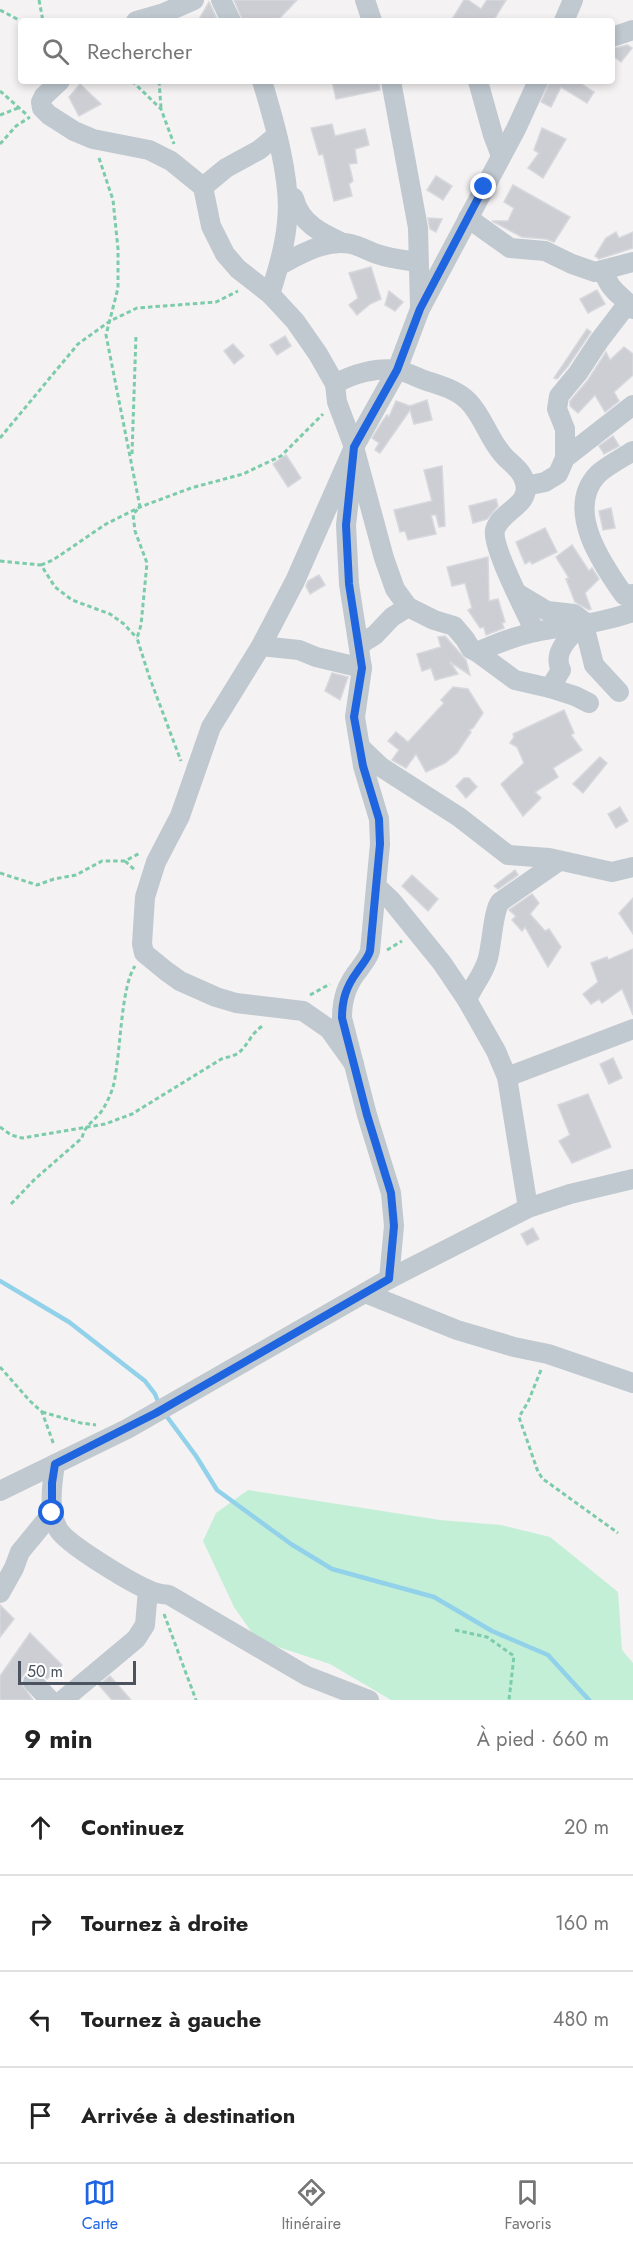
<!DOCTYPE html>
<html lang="fr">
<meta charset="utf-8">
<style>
body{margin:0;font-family:Jost,sans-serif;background:#f6f6f6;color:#222}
.scale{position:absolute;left:18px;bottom:15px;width:118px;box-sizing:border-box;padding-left:6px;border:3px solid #4a535f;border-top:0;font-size:16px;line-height:21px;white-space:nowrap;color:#4a535f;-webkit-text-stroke:4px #fff;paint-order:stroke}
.stop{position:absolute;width:18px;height:18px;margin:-14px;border:4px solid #2065e0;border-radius:50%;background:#fff}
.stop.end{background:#2065e0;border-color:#fff;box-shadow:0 2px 6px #0008}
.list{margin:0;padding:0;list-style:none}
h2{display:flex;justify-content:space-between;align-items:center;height:78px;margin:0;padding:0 24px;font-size:26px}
h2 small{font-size:20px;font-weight:400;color:#767676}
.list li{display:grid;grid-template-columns:39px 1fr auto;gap:18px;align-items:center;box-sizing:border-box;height:96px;padding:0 24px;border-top:2px solid #e0e0e0}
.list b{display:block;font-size:22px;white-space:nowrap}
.list em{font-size:20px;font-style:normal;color:#767676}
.icon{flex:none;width:33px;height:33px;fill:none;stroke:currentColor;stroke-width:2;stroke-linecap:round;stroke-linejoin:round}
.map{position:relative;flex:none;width:633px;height:1700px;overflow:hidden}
.search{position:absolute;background:#fff;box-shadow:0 3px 9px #0003;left:18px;right:18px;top:18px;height:66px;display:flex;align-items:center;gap:15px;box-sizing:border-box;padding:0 21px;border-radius:6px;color:#767676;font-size:22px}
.sheet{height:462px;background:#fff}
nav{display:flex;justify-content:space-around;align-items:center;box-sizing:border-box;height:84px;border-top:2px solid #e0e0e0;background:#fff;font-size:16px;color:#767676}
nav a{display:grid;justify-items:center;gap:3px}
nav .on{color:#2065e0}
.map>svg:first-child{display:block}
.green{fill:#c3efd7}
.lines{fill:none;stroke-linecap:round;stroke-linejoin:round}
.stream{stroke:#92d1ea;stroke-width:4.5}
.building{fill:#ccced4;stroke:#d6d8dd;stroke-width:1.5}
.path{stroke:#7cccab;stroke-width:3;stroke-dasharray:4.5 3;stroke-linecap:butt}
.minor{stroke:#c0c8d0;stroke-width:20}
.route{stroke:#2065e0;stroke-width:8}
</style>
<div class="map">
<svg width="633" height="1700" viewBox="0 0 633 1700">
<rect width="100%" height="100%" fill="#f4f2f2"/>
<polygon class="green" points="248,1490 440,1520 501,1525 550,1537 618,1592 622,1650 633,1663 633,1700 391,1700 330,1664 257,1640 234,1607 203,1541 216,1513"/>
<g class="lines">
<g class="stream">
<polyline points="0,1281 69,1322 145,1381 155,1394 159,1404"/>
<polyline points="165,1414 196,1456 217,1490 291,1544 332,1569 434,1597 492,1631 548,1655 589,1700"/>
</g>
</g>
<g class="building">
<polygon points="234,0 297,0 277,21 243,21"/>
<polygon points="464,0 468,0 481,9 487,0 506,0 495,18 500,21 451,21"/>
<polygon points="209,2 218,21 198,21"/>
<polygon points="627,45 632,48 621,62 612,55 612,49"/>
<polygon points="332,81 379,81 380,90 336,99"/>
<polygon points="550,81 577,81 594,92 587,103 561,87 551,107 541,102"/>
<polygon points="80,84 101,104 79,116 69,97"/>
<polygon points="332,124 335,136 365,129 369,145 355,149 357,163 349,164 353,181 349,184 352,196 334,201 323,154 319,155 311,128"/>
<polygon points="542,128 566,139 543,178 528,168 539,153 534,150"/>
<polygon points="436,176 452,186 443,200 427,190"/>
<polygon points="513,185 570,217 554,242 546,239 522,237 492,221 508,221 514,208 504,202"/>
<polygon points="428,218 442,219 436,232 430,229"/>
<polygon points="616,232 619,238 633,232 633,248 599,259 595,256 606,238"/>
<polygon points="371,267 381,299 370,304 357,315 349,305 358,298 349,273"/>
<polygon points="597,290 605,304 588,313 580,299"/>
<polygon points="389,291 403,302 395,311 385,305"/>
<polygon points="587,329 591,332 568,366 557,379 554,378"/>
<polygon points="285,336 291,346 277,355 270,345"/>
<polygon points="233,344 244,356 234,364 224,351"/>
<polygon points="624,347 633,354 633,375 614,392 619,401 605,412 595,395 578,413 570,406 570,401 588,380 606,352 610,360"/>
<polygon points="427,400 432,420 414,424 410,410 380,453 375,450 379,443 372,438 382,422 387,415 389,417 396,401 410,406"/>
<polygon points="613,436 619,446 604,454 599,446"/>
<polygon points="286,455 301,478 288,487 273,464"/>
<polygon points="442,466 445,526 439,527 436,515 431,515 436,534 408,540 405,531 400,532 394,510 432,501 424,470"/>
<polygon points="496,499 498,506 487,519 473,523 469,506"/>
<polygon points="611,508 615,528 603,530 599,511"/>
<polygon points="545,528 557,552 532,564 530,561 525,564 516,542"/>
<polygon points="572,545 589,571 592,568 599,579 585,593 591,609 589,610 575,602 566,579 569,578 556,557"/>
<polygon points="488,557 489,601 498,599 505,622 502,623 504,628 486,635 484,627 480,628 468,610 472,608 465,583 452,586 447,567"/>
<polygon points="319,575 325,585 310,594 306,586 308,581"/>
<polygon points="445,636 466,660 470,675 450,662 458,674 435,680 431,668 422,671 417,654 441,647 438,637"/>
<polygon points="332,673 348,677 340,700 325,691"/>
<polygon points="453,687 468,689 483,713 473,728 469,730 471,732 457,753 445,763 426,772 416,754 406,768 392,760 399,750 388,741 396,732 408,742 444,703 441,700"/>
<polygon points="564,710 574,733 571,735 582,750 553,768 558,777 535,792 541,798 523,816 501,784 524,763 517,747 510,743 514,737 513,734"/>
<polygon points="600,757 607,763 583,793 573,784"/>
<polygon points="464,778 469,778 477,787 466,798 456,786"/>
<polygon points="620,807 628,821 616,828 608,814"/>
<polygon points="515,870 518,875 498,889 494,886"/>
<polygon points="412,875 438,899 428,911 402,886"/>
<polygon points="532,894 539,903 530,914 545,931 549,929 561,947 548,967 525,927 522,931 512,920 516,916 509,910"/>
<polygon points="633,898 633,934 619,913"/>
<polygon points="633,949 633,1015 622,989 602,1003 599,999 591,1004 583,994 598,982 591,963 607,957 608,960"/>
<polygon points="613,1058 622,1078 609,1084 600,1064"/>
<polygon points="588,1094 611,1147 572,1163 559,1141 570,1135 558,1105"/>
<polygon points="533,1228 539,1239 527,1245 521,1234"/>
<polygon points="0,1605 14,1619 0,1637"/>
<polygon points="30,1633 62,1665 47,1679 36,1670 30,1671 24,1674 21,1679 22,1685 33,1700 0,1700 0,1676"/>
<polygon points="110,1676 131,1700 112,1700 99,1685"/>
</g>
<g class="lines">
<g class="path">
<polyline points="39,0 43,21"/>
<polyline points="0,10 21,21"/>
<polyline points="132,81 161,109 174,144"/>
<polyline points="159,81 161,108"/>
<polyline points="0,91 26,114"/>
<polyline points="0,115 18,108"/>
<polyline points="0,144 16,126 30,117"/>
<polyline points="99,158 113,200 118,249 118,288 106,335 140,507 133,514 135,531 147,563 141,625 137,638 149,676 181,761"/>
<polyline points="0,438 78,344 110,321 137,308 216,302 238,291"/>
<polyline points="132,454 136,335"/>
<polyline points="0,561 41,565 55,587 72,600 110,614 124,624 137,638"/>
<polyline points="41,565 53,560 106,524 140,507 191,488 243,474 281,456 323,414"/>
<polyline points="125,861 136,871"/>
<polyline points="0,873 37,885 54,879 76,875 102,861 125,861 140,853"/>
<polyline points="387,950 402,941"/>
<polyline points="310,995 330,984"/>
<path d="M 0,1127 L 11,1135 L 22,1138 L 105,1124 L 132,1114 L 223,1058 C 238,1056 242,1051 250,1039 C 253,1033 259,1029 264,1024"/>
<path d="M 11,1204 L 35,1179 L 82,1138 C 85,1125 93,1122 101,1112 C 106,1105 111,1094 113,1087 C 121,1057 120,988 135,966"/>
<polyline points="0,1367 30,1401 42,1412 54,1445"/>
<polyline points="541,1370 528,1402 519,1417 538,1472 543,1479 618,1533"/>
<polyline points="42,1412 81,1423 96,1425"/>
<polyline points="164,1614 196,1700"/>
<polyline points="455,1630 487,1637 514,1656 509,1700"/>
</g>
<g class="minor">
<polyline points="221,0 231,21"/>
<polyline points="365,0 372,21"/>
<polyline points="136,21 164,13 194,0"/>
<polyline points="564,21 573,0"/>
<polyline points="612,37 633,30"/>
<polyline points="60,81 44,96 41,102 42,108 49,115 74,131 93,139 149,150 171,161 203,187 211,226 225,254 238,269 270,294 295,321 318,354 335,384 337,402 354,447 384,558 395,589 408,607"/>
<path d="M 262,81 C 274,120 292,182 287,222 C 285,247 278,270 270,294"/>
<polyline points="391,81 418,228 420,307"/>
<polyline points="478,81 493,135 501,156"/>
<polyline points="203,187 226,168 259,150 276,136"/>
<path d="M 294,198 C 300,223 321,233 343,243"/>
<polyline points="468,218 510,248 545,251 572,264 595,272 633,262"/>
<path d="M 280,265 C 301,254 326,239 351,244 C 360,246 368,251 377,254 C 391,259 404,260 418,262"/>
<path d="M 603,270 C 610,292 620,293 633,309"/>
<path d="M 335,384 C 352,374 377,367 397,370 C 407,372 418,378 427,381 C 442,386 457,390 468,401 C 482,415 488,436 500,451 C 508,463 522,468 525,483 C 531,506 501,510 495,530 C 491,546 527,614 535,632"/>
<path d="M 633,451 C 622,458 608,465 598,474 C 564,509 602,564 624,595 L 633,594"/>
<polyline points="565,458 565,429 557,409 559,396 578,373 599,341 628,303"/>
<path d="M 353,464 L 346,525 L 349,584 L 362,668 L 355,717 L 363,766 L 379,819 L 380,844 L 370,951 C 368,958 364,962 360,968 C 347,984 342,998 342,1018 L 367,1115 L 391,1193 L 394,1226 L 389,1279"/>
<polyline points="526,486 545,482 558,474 565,458 633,405"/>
<polyline points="517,593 547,611 574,614 587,624"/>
<path d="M 581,625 C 569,638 552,652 561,670 L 550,688 L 575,696 L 589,703"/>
<polyline points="584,625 594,665 619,692"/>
<path d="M 359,645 L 375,635 L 392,617 L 408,607 L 434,620 L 454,626 L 465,639 L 471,649 L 477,652 C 496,644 515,636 535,632 C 570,625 599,624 633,612"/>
<polyline points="261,646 299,650 316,657 362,668"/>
<polyline points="477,652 515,680 550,688"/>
<polyline points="361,748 381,767 459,817 508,855 549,858 612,872 633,867"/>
<polyline points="376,886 391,900 442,963 467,1000 496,1051 507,1077 528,1208"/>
<path d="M 467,1000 C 473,985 484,974 488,958 C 492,943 493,912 500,902 L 559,861"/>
<polyline points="354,1064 329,1029 303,1011 236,1003 216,997 180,981 166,971 144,953 142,944 145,897 156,862 180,816 211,727 261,646 295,581 354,447 397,370 420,309 516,129 538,81"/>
<polyline points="507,1077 633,1029"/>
<polyline points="365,1293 457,1330 514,1347 548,1354 633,1383"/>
<path d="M 55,1464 C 52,1484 48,1510 58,1529 C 66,1544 133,1584 151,1591 C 157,1594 163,1594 169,1595 L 307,1676 L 369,1700"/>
<polyline points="0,1491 127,1429 389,1279 528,1208 570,1194 633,1179"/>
<polyline points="0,1593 14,1568 20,1552 52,1513"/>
<polyline points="33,1682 50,1700"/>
<polyline points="63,1700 136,1639 145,1625 148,1590"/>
</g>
</g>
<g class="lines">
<path class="route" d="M 52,1513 L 52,1483 L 55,1464 L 156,1413 L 389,1279 L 394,1226 L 391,1193 L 367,1115 L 342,1018 C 342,1000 346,987 357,972 C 362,964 367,960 370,951 L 380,844 L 379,819 L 363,766 L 354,717 L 362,668 L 349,584 L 346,525 L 354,447 L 397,370 L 420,309 L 484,187"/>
</g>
</svg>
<div class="scale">50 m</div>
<div class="stop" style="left:52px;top:1513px"></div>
<div class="stop end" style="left:484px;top:187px"></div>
<div class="search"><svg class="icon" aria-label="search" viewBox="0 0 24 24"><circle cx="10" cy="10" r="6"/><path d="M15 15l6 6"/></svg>Rechercher</div>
</div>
<section class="sheet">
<h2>9 min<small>À pied · 660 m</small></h2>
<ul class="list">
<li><svg class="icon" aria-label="ahead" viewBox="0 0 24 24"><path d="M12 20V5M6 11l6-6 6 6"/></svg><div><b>Continuez</b></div><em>20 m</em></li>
<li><svg class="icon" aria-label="right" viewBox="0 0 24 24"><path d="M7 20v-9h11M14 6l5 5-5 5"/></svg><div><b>Tournez à droite</b></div><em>160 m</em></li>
<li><svg class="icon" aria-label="left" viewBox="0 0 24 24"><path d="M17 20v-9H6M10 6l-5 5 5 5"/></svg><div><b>Tournez à gauche</b></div><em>480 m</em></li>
<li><svg class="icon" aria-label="arrive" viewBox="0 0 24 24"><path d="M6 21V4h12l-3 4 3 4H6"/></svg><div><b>Arrivée à destination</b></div></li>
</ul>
</section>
<nav>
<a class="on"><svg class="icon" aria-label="map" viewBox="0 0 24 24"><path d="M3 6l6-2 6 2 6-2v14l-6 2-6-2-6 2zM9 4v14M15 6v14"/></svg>Carte</a>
<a><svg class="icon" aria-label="directions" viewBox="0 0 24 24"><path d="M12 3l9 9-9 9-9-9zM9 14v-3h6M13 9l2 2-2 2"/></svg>Itinéraire</a>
<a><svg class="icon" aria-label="saved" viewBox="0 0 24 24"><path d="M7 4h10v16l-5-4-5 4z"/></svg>Favoris</a>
</nav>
